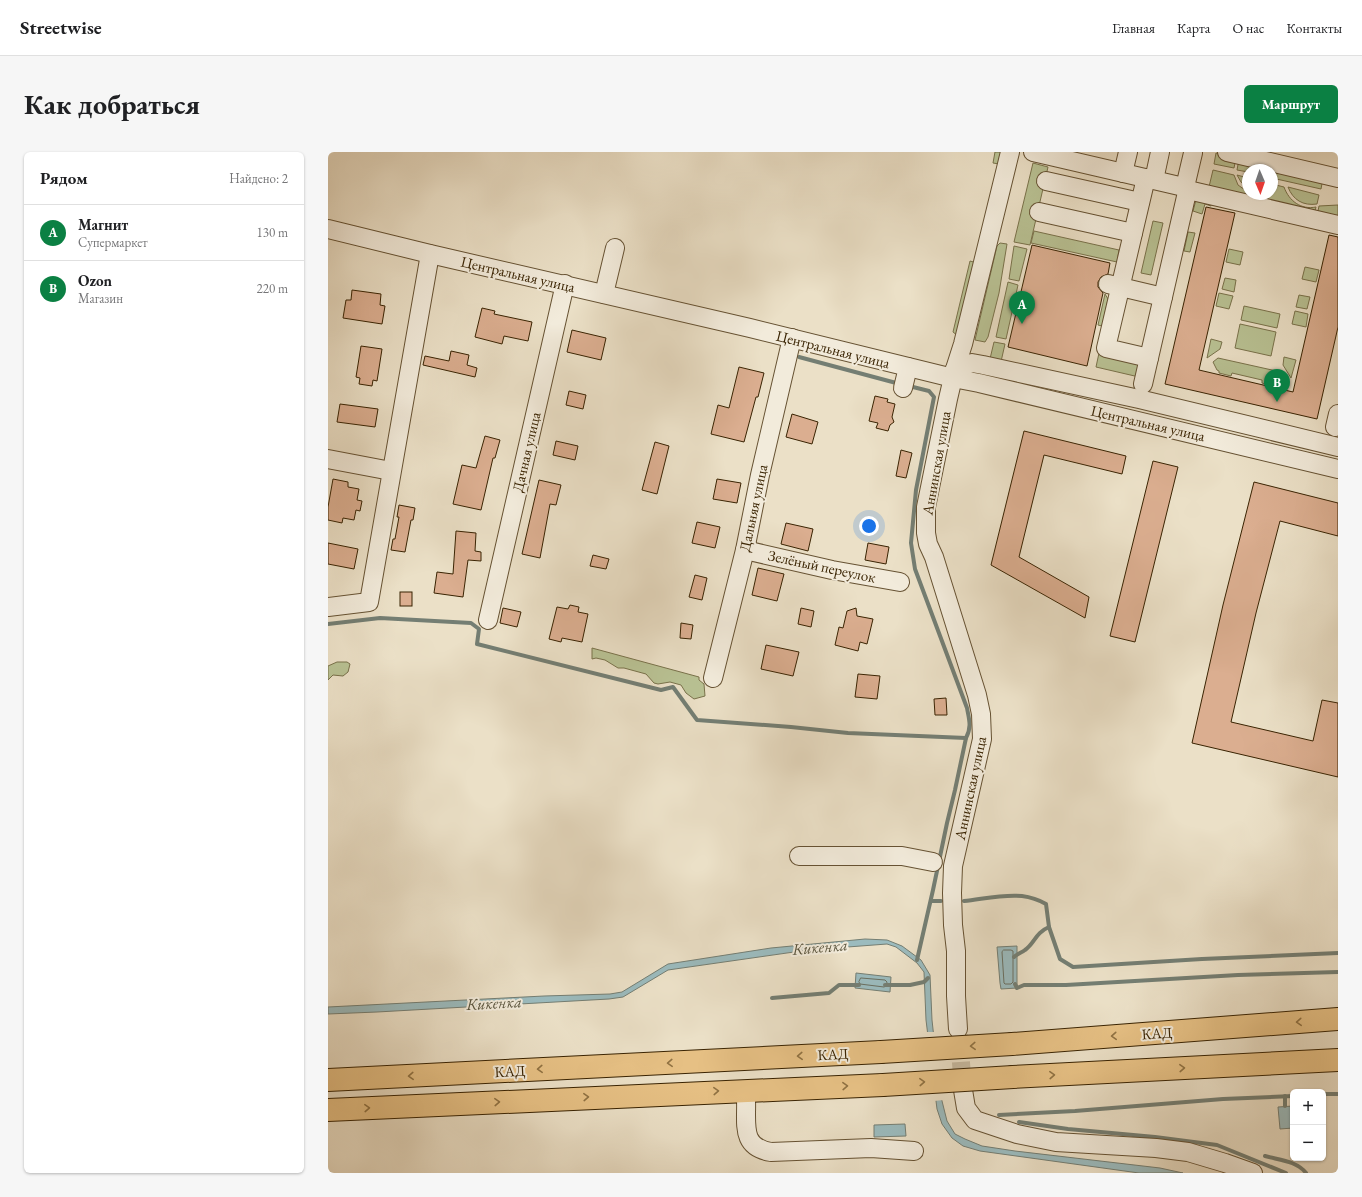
<!DOCTYPE html>
<html lang="ru">
<meta charset="utf-8">
<style>
body{margin:0;font-family:"EB Garamond",serif;background:#f6f6f6;color:#202124}
.controls{position:absolute;right:12px;bottom:12px;display:grid;overflow:hidden;border-radius:6px;box-shadow:0 1px 3px #0004}
.controls button{width:36px;height:36px;display:grid;place-items:center;padding:0;border:0;border-bottom:1px solid #e0e0e0;background:#fff;color:#202124;font:20px sans-serif}
.compass{position:absolute;left:914px;top:12px;width:36px;height:36px;border-radius:50%;background:#fff;box-shadow:0 1px 3px #0004;rotate:178deg}
.you{position:absolute;left:541px;top:374px;width:14px;height:14px;margin:-10px;border:3px solid #fff;border-radius:50%;background:#1a73e8;box-shadow:0 0 0 6px #1a73e833}
.badge{display:grid;place-items:center;width:26px;height:26px;border-radius:50%;background:#0b8043;color:#fff;font-size:13px;font-weight:700}
.pin{position:absolute;translate:-50% -33px;filter:drop-shadow(0 1px 2px #0008)}
.pin::after{content:'';position:absolute;top:21px;width:14px;height:12px;background:inherit;clip-path:polygon(0 0,100% 0,50% 100%)}
.list{margin:0;padding:0;list-style:none}
h2{display:flex;justify-content:space-between;align-items:center;height:52px;margin:0;padding:0 16px;font-size:17px}
h2 small{font-size:13px;font-weight:400;color:#757577}
.list li{display:grid;grid-template-columns:26px 1fr auto;gap:12px;align-items:center;box-sizing:border-box;height:56px;padding:0 16px;border-top:1px solid #e0e0e0}
.list b{display:block;font-size:15px;white-space:nowrap}
.list p{margin:0;font-size:13px;white-space:nowrap;color:#757577}
.list em{font-size:13px;font-style:normal;color:#757577}
.map{position:relative;flex:none;width:1010px;height:1021px;overflow:hidden;border-radius:6px}
header{display:flex;align-items:center;gap:24px;box-sizing:border-box;height:56px;padding:0 20px;background:#fff;border-bottom:1px solid #e0e0e0}
header strong{font-size:19px}
nav{display:flex;gap:22px;margin-inline-start:auto;font-size:14px}
.intro{display:flex;align-items:center;justify-content:space-between;box-sizing:border-box;height:96px;padding:0 24px}
h1{margin:0;font-size:28px}
.button{padding:10px 18px;border-radius:6px;background:#0b8043;color:#fff;font-size:14px;font-weight:700}
main{display:flex;gap:24px;padding:0 24px}
aside{flex:1;background:#fff;border-radius:6px;box-shadow:0 1px 3px #0004}
.map>svg:first-child{display:block}
.green{fill:#b9c294;stroke:#79724b}
.water{fill:#9bbbbe;stroke:#747e73}
.pier{fill:#ebe0c7}
.lines{fill:none;stroke-linecap:round;stroke-linejoin:round}
.shore{stroke:#6a6f60;stroke-width:1}
.stream{stroke:#747e73;stroke-width:4}
.building{fill:#dbae90;stroke:#392302}
.minor-tunnel{stroke:#c7baa0;stroke-width:18;stroke-dasharray:18 9;stroke-linecap:butt}
.minor-casing{stroke:#665233;stroke-width:20}
.highway-casing{stroke:#392302;stroke-width:24}
.minor{stroke:#f2ebdb;stroke-width:18}
.highway{stroke:#e6c084;stroke-width:22}
.highway-bridge-casing{stroke:#392302;stroke-width:24;stroke-linecap:butt}
.highway-bridge{stroke:#e6c084;stroke-width:22}
.oneway{stroke:#907243}
.labels{text-anchor:middle;dominant-baseline:central;stroke-width:4;stroke-linejoin:round;paint-order:stroke}
.street-label{font-size:15px;fill:#392302;stroke:#f2ebdb}
.water-label{font-size:16px;font-style:italic;fill:#56513a;stroke:#f2ebdb}
</style>
<header>
<strong>Streetwise</strong>
<nav><a>Главная</a><a>Карта</a><a>О нас</a><a>Контакты</a></nav>
</header>
<div class="intro"><h1>Как добраться</h1><a class="button">Маршрут</a></div>
<main>
<aside>
<h2>Рядом<small>Найдено: 2</small></h2>
<ul class="list">
<li><span class="badge">A</span><div><b>Магнит</b><p>Супермаркет</p></div><em>130 m</em></li>
<li><span class="badge">B</span><div><b>Ozon</b><p>Магазин</p></div><em>220 m</em></li>
</ul>
</aside>
<div class="map">
<svg width="1010" height="1021" viewBox="0 0 1010 1021">
<rect width="100%" height="100%" fill="#ebe0c7"/>
<filter id="stains"><feTurbulence type="fractalNoise" baseFrequency=".005" numOctaves="4"/><feColorMatrix values="0 0 0 0 .2 0 0 0 0 .09 0 0 0 0 .02 0 0 0 .5 -.17"/></filter>
<radialGradient id="worn" r=".72"><stop offset=".6" stop-color="#630" stop-opacity="0"/><stop offset="1" stop-color="#630" stop-opacity=".3"/></radialGradient>
<g class="green">
<polygon points="667,0 676,0 671,12 665,11"/>
<polygon points="888,1 908,6 906,16 886,12"/>
<polygon points="911,7 935,12 934,18 920,18 920,20 909,18"/>
<polygon points="705,11 720,15 702,93 686,90"/>
<polygon points="885,18 906,23 910,33 920,40 920,42 928,42 926,50 880,39"/>
<polygon points="944,18 995,26 993,37 944,26"/>
<polygon points="909,23 920,26 920,36 913,30"/>
<path d="M 944,32 L 956,35 C 961,49 973,58 988,55 L 986,63 L 942,49 L 936,42 L 944,42 Z"/>
<path d="M 960,35 L 991,43 L 989,52 C 975,54 965,48 960,35 Z"/>
<polygon points="869,44 884,48 883,54 877,52 874,62 865,59"/>
<polygon points="1010,53 1010,69 989,64 991,54"/>
<polygon points="825,69 835,71 823,123 813,121"/>
<polygon points="706,79 791,98 789,110 703,91"/>
<polygon points="860,80 867,81 862,100 856,99"/>
<polygon points="672,91 679,92 671,141 660,185 657,190 647,188 669,94"/>
<polygon points="686,94 699,97 691,129 681,127"/>
<polygon points="901,97 915,100 912,113 898,110"/>
<polygon points="642,109 649,111 630,184 625,180"/>
<polygon points="977,115 991,118 988,130 974,127"/>
<polygon points="897,126 908,128 906,140 894,137"/>
<polygon points="680,130 690,133 678,187 668,185"/>
<polygon points="891,141 905,144 901,157 888,154"/>
<polygon points="777,142 780,147 774,174 770,173"/>
<polygon points="971,143 982,145 979,157 968,155"/>
<polygon points="916,154 952,162 949,176 913,168"/>
<polygon points="967,159 980,162 978,175 964,172"/>
<polygon points="912,172 948,180 943,204 907,196"/>
<polygon points="883,187 894,190 892,197 879,206"/>
<polygon points="666,190 677,192 672,214 661,211"/>
<polygon points="771,201 814,210 811,225 768,215"/>
<polygon points="956,205 968,208 963,226 955,213"/>
<polygon points="890,206 953,220 957,226 948,232 946,232 945,234 934,231 934,228 904,221 903,224 891,221 891,219 889,218 885,210"/>
<polygon points="264,496 371,525 371,528 376,532 377,544 366,547 358,541 353,533 342,530 330,532 326,531 318,522 296,516 290,516 277,508 268,506 264,507"/>
<polygon points="9,510 19,510 22,512 20,520 15,524 5,523 0,528 0,514"/>
</g>
<g class="water">
<polygon points="537,787 559,788 574,794 593,808 602,823 604,868 612,941 619,969 627,982 637,987 654,994 687,999 832,1016 855,1021 811,1021 652,999 635,994 624,986 614,972 609,957 598,868 596,820 589,811 568,795 559,792 480,798 340,818 295,845 281,847 49,860 0,862 0,855 216,844 282,842 294,840 340,812 443,796"/>
<polygon points="689,794 689,836 673,837 672,831 669,795"/>
<polygon points="528,821 563,825 562,840 527,836"/>
<polygon points="965,954 965,976 952,977 950,955"/>
<polygon points="577,972 578,984 546,985 546,973"/>
</g>
<polygon class="pier" points="597,880 607,880 614,941 616,948 606,949"/>
<g class="lines">
<g class="shore">
<polygon points="676,798 683,798 685,799 685,830 683,832 677,832 676,831 674,800"/>
<polygon points="533,826 557,828 559,830 558,834 556,835 532,832 531,830"/>
</g>
<g class="stream">
<polyline points="471,205 572,232"/>
<path d="M 581,234 L 601,239 L 606,245 L 588,338 L 583,391 L 587,417 L 639,556 C 641,567 644,575 638,586 L 627,638 L 619,671 L 605,738 L 589,808"/>
<polyline points="0,472 52,466 143,471 151,477 149,492 333,538 345,535 369,568 463,575 520,581 638,586"/>
<polyline points="603,749 613,749"/>
<path d="M 636,749 C 655,747 675,742 694,744 C 702,745 711,748 718,752 L 721,775 L 732,807 L 745,815 L 874,807 L 1010,801"/>
<path d="M 686,805 C 690,801 693,801 697,798 C 707,791 707,781 721,775"/>
<polyline points="687,832 689,836 696,833 738,833 910,823 1010,820"/>
<polyline points="557,833 582,833 596,830 600,826"/>
<polyline points="444,846 501,841 511,833 531,833"/>
<polyline points="995,942 1010,942"/>
<polyline points="957,944 957,954"/>
<polyline points="671,963 747,959 895,947 965,944"/>
<polyline points="691,970 740,977 827,985 889,993 958,1021"/>
<path d="M 937,1004 C 951,1008 969,1009 978,1021"/>
</g>
</g>
<g class="building">
<polygon points="878,55 907,61 871,218 965,240 1001,83 1010,85 1010,175 989,267 837,232"/>
<polygon points="704,93 782,111 780,122 773,125 770,130 770,135 775,141 759,214 680,195"/>
<polygon points="24,138 53,142 52,153 57,154 54,172 15,166 18,148 23,148"/>
<polygon points="154,156 167,159 166,162 204,170 200,189 176,184 174,192 147,185"/>
<polygon points="244,178 278,186 273,208 239,200"/>
<polygon points="33,194 54,197 49,229 45,228 44,234 31,232 32,226 28,225"/>
<polygon points="123,199 141,203 139,213 149,216 147,225 95,213 97,204 121,209"/>
<polygon points="411,215 436,221 430,245 428,245 416,290 383,282 390,253 401,256"/>
<polygon points="241,239 258,243 255,257 238,253"/>
<polygon points="547,244 560,247 559,250 567,252 564,265 566,270 562,273 560,279 548,276 550,271 541,269"/>
<polygon points="12,252 50,257 47,275 9,270"/>
<polygon points="464,262 490,270 484,292 458,285"/>
<polygon points="696,279 798,304 794,322 716,303 691,405 761,445 757,466 663,413"/>
<polygon points="157,284 172,288 167,306 165,306 153,358 125,352 134,313 148,316"/>
<polygon points="228,289 250,294 247,308 225,303"/>
<polygon points="327,290 341,294 329,342 314,338"/>
<polygon points="573,298 584,301 578,326 568,324"/>
<polygon points="825,309 850,315 807,490 782,484"/>
<polygon points="5,327 20,330 20,335 31,337 29,348 34,349 32,359 28,358 26,368 15,366 14,371 0,368 0,355"/>
<polygon points="389,327 413,331 409,351 385,347"/>
<polygon points="211,328 233,333 228,353 222,352 212,406 194,402"/>
<polygon points="926,330 1010,351 1010,384 952,369 928,461 903,570 985,589 994,548 1010,551 1010,625 864,591 895,453"/>
<polygon points="71,353 87,356 85,368 83,368 77,400 63,398 65,387 67,387 71,365 69,365"/>
<polygon points="369,370 392,375 387,396 364,391"/>
<polygon points="458,371 485,377 480,399 453,392"/>
<polygon points="128,379 148,381 147,399 153,400 153,409 140,408 135,445 106,441 109,420 125,422"/>
<polygon points="0,391 30,397 26,417 0,412"/>
<polygon points="540,391 561,395 558,412 537,408"/>
<polygon points="265,403 281,407 278,417 262,414"/>
<polygon points="430,416 456,422 449,449 424,443"/>
<polygon points="367,423 379,426 374,448 361,445"/>
<rect x="72" y="440" width="12" height="14"/>
<polygon points="242,453 251,455 250,460 260,462 254,490 234,486 233,490 221,487 229,455 240,457"/>
<polygon points="175,456 193,460 189,475 172,471"/>
<polygon points="473,456 486,459 483,475 470,472"/>
<polygon points="528,456 529,464 545,467 539,492 532,490 530,499 507,493 511,475 515,476 519,459"/>
<polygon points="353,471 365,473 363,487 352,486"/>
<polygon points="438,493 471,500 465,524 433,517"/>
<polygon points="530,522 552,524 549,547 527,545"/>
<polygon points="618,546 619,563 607,563 606,547"/>
</g>
<g class="lines">
<polyline class="minor-tunnel" points="631,883 635,938"/>
<g class="minor-casing">
<g id="minor">
<polyline points="705,0 860,36 815,232"/>
<polyline points="899,0 1010,26"/>
<polyline points="795,21 800,0"/>
<polyline points="818,26 778,196 821,206"/>
<polyline points="826,28 832,0"/>
<polyline points="718,29 812,50"/>
<polyline points="857,35 865,1"/>
<polyline points="860,38 1010,73"/>
<polyline points="711,60 805,81"/>
<polyline points="0,77 102,102 422,176 625,226 651,231 1010,317"/>
<polyline points="780,132 835,145"/>
<polyline points="276,142 287,96"/>
<polyline points="627,217 644,211 655,213 811,247 1010,295"/>
<polyline points="575,236 580,215"/>
<polyline points="1007,275 1010,262"/>
<polyline points="0,307 63,319"/>
<polyline points="417,398 504,418 572,430"/>
<polyline points="0,455 41,450 102,102"/>
<polyline points="160,468 237,132"/>
<polyline points="385,526 417,398 432,323 464,186"/>
<polyline points="471,704 574,704 605,710"/>
<polyline points="630,877 628,844 628,799 625,773 624,741 625,714 654,587 653,562 649,543 606,405 600,392 598,381 598,355 620,247 627,217 635,192 682,0"/>
<polyline points="635,938 638,956 647,968 689,982 728,990 828,996 860,1000 897,1011 925,1021"/>
<path d="M 418,947 C 419,972 412,995 443,1000 L 543,996 L 586,999"/>
</g>
</g>
<g class="highway-casing">
<g id="highway">
<polyline points="684,892 1010,867"/>
<polyline points="685,925 1010,908"/>
<polyline points="0,928 553,900"/>
<polyline points="0,958 555,933"/>
</g>
</g>
<use href="#minor" class="minor"/>
<use href="#highway" class="highway"/>
<g class="highway-bridge-casing">
<g id="highway-bridge">
<polyline points="553,900 684,892"/>
<polyline points="555,933 685,925"/>
</g>
</g>
<use href="#highway-bridge" class="highway-bridge"/>
</g>
<defs><path id="oneway-chevron" d="M-2-3.5L2.5 0L-2 3.5" fill="none" stroke-width="1.6" stroke-linecap="round" stroke-linejoin="round"/></defs>
<g class="oneway">
<use href="#oneway-chevron" transform="translate(971 870) rotate(176)"/>
<use href="#oneway-chevron" transform="translate(786 884) rotate(176)"/>
<use href="#oneway-chevron" transform="translate(645 894) rotate(177)"/>
<use href="#oneway-chevron" transform="translate(472 904) rotate(177)"/>
<use href="#oneway-chevron" transform="translate(342 911) rotate(177)"/>
<use href="#oneway-chevron" transform="translate(854 916) rotate(-3)"/>
<use href="#oneway-chevron" transform="translate(212 917) rotate(177)"/>
<use href="#oneway-chevron" transform="translate(724 923) rotate(-3)"/>
<use href="#oneway-chevron" transform="translate(83 924) rotate(177)"/>
<use href="#oneway-chevron" transform="translate(594 930) rotate(-3)"/>
<use href="#oneway-chevron" transform="translate(517 934) rotate(-2)"/>
<use href="#oneway-chevron" transform="translate(388 939) rotate(-3)"/>
<use href="#oneway-chevron" transform="translate(258 945) rotate(-3)"/>
<use href="#oneway-chevron" transform="translate(169 950) rotate(-3)"/>
<use href="#oneway-chevron" transform="translate(39 956) rotate(-3)"/>
</g>
<g class="labels">
<g class="street-label">
<text transform="translate(190 122) rotate(13)">Центральная улица</text>
<text transform="translate(505 197) rotate(14)">Центральная улица</text>
<text transform="translate(820 271) rotate(13)">Центральная улица</text>
<text transform="translate(198 300) rotate(-77)">Дачная улица</text>
<text transform="translate(608 311) rotate(-80)">Аннинская улица</text>
<text transform="translate(425 356) rotate(-78)">Дальняя улица</text>
<text transform="translate(494 414) rotate(12)">Зелёный переулок</text>
<text transform="translate(642 636) rotate(-78)">Аннинская улица</text>
<text transform="translate(829 881) rotate(-4)">КАД</text>
<text transform="translate(505 902) rotate(-3)">КАД</text>
<text transform="translate(182 919) rotate(-3)">КАД</text>
</g>
<g class="water-label">
<text transform="translate(492 795) rotate(-5)">Кикенка</text>
<text transform="translate(166 851) rotate(-3)">Кикенка</text>
</g>
</g>
<rect width="100%" height="100%" filter="url(#stains)"/>
<rect width="100%" height="100%" fill="url(#worn)"/>
</svg>
<div class="controls">
<button>+</button>
<button>−</button>
</div>
<svg class="compass" viewBox="-18 -18 36 36"><path d="M0-13l5 13h-10z" fill="#e53935"/><path d="M0 13l5-13h-10z" fill="#757577"/></svg>
<div class="you"></div>
<div class="pin badge" style="left:694px;top:172px">A</div>
<div class="pin badge" style="left:949px;top:250px">B</div>
</div>
</main>
